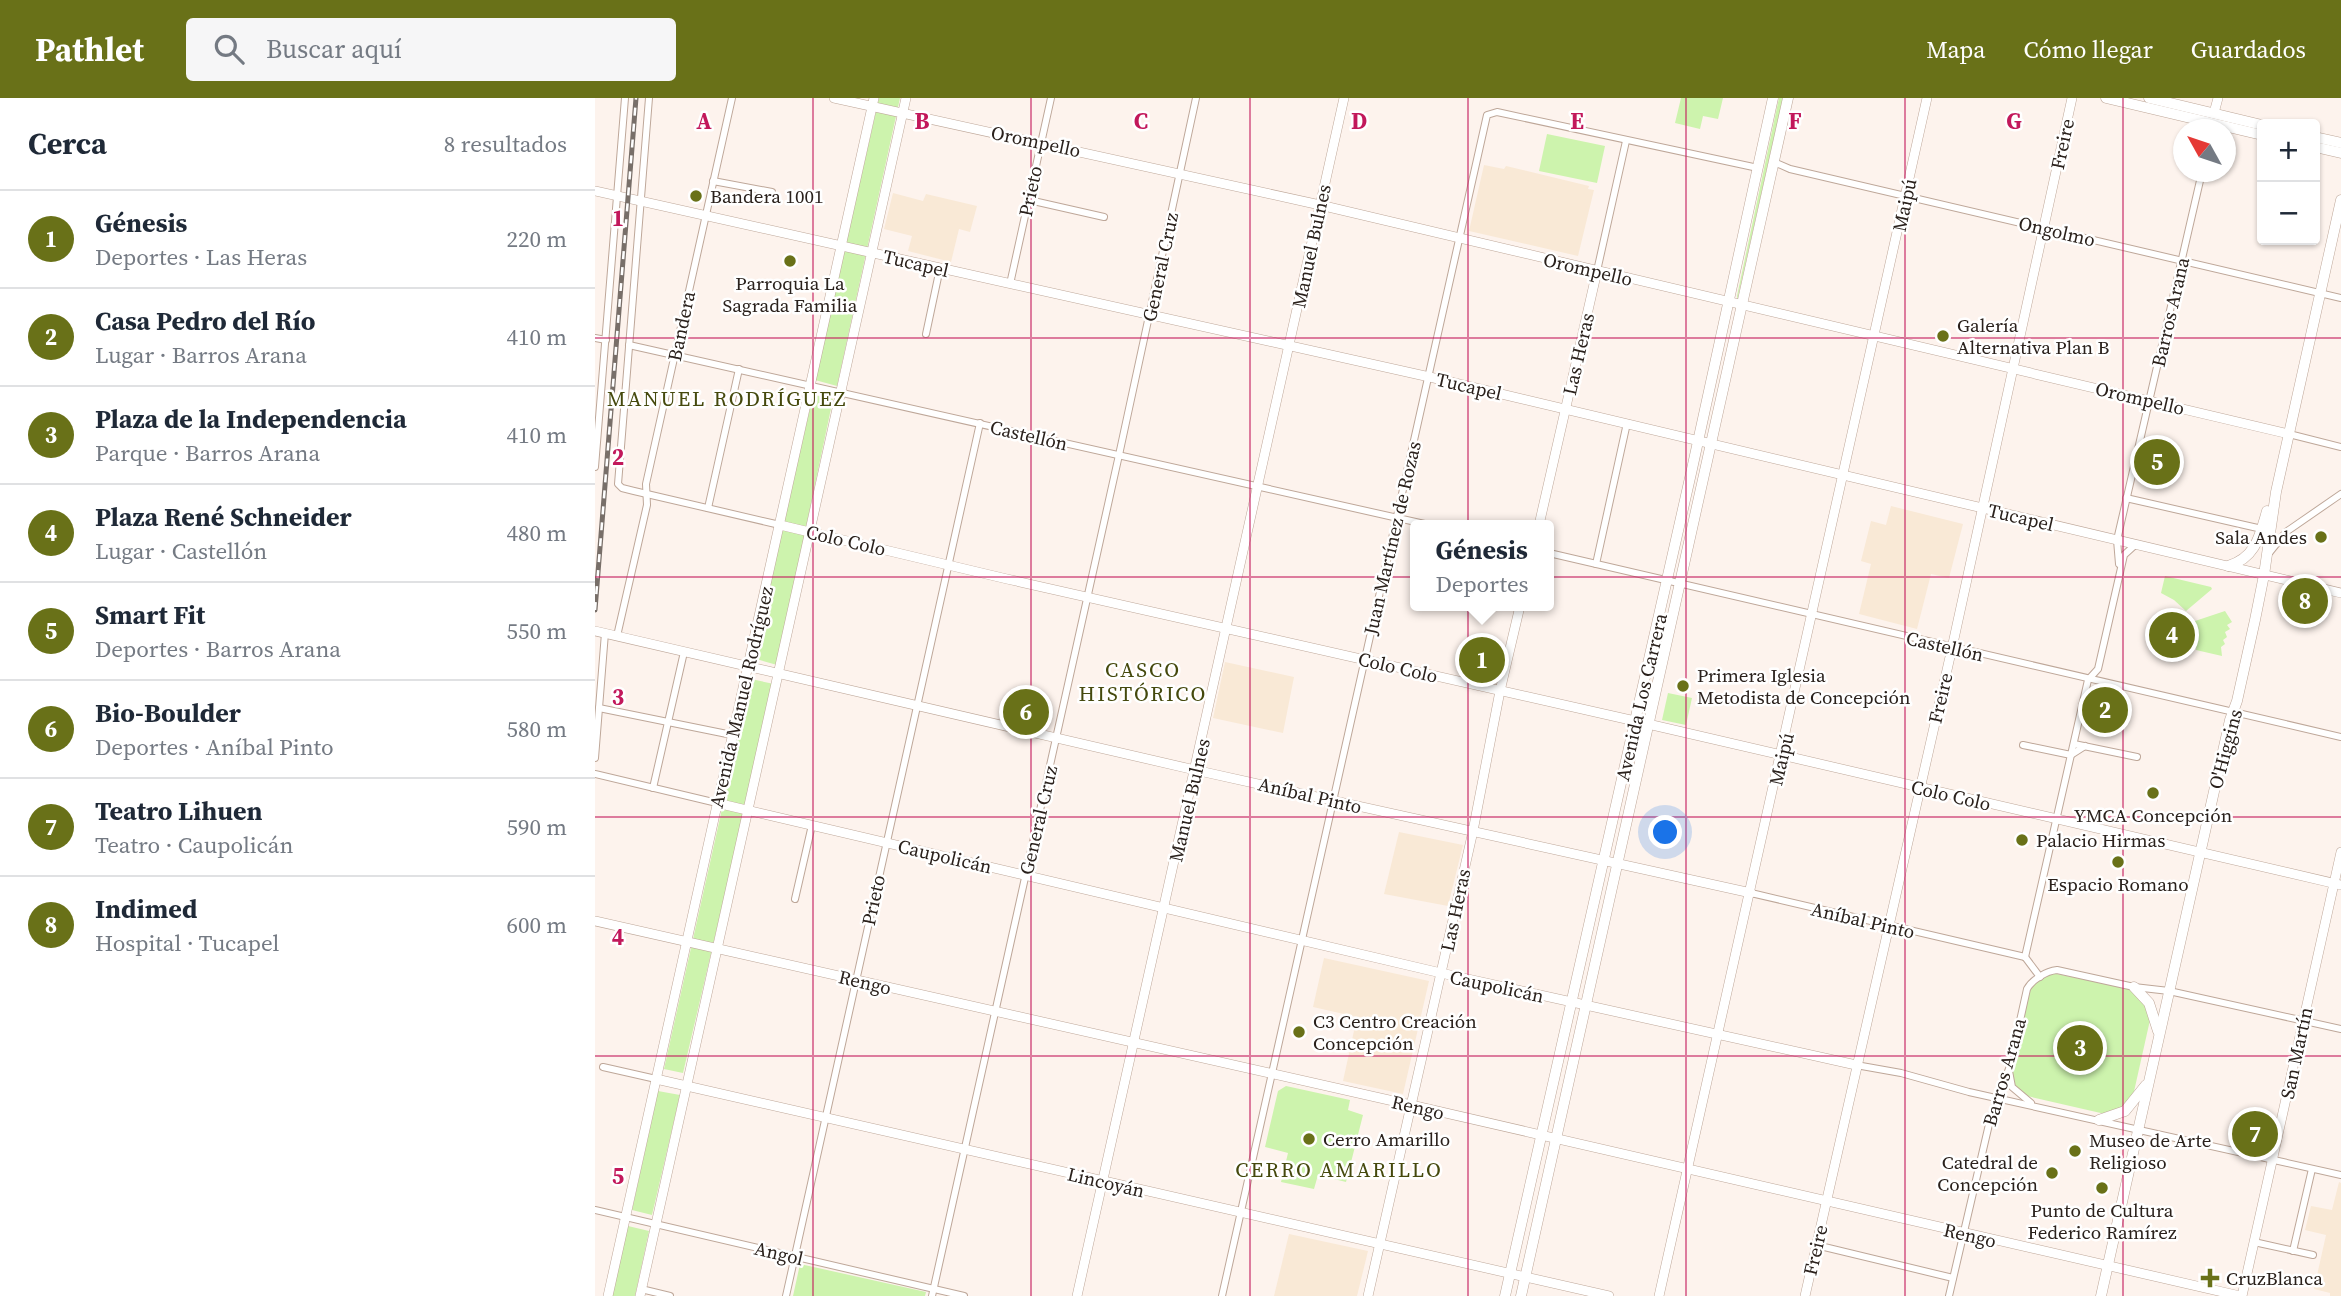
<!DOCTYPE html>
<html lang="es">
<meta charset="utf-8">
<style>
body{margin:0;font-family:"Source Serif 4",serif;background:#f6f6f7;color:#1f2937}
.controls{position:absolute;right:21px;top:21px;display:grid;overflow:hidden;border-radius:7px;box-shadow:0 2px 5px #0004}
.controls button{width:63px;height:63px;display:grid;place-items:center;padding:0;border:0;border-bottom:2px solid #e0e1e3;background:#fff;color:#1f2937;font:35px sans-serif}
.compass{position:absolute;left:1578px;top:21px;width:63px;height:63px;border-radius:50%;background:#fff;box-shadow:0 2px 5px #0004;rotate:310deg}
.you{position:absolute;left:1071px;top:735px;width:24px;height:24px;margin:-18px;border:5px solid #fff;border-radius:50%;background:#1a73e8;box-shadow:0 0 0 10px #1a73e833}
.badge{display:grid;place-items:center;width:46px;height:46px;border-radius:50%;background:#697118;color:#fff;font-size:23px;font-weight:700}
.pin{position:absolute;translate:-50% -50%;border:4px solid #fff;box-shadow:0 2px 7px #0006}
.popup{position:absolute;left:815px;top:422px;width:144px;height:91px;box-sizing:border-box;display:grid;place-content:center;border-radius:7px;background:#fff;filter:drop-shadow(0 2px 5px #0005);font-size:23px;white-space:nowrap;color:#747a83}
.popup b{font-size:26px;color:#1f2937}
.popup::after{content:'';position:absolute;left:50%;top:100%;margin-left:-14px;border:14px solid transparent;border-top-color:#fff}
.list{margin:0;padding:0;list-style:none}
h2{display:flex;justify-content:space-between;align-items:center;height:91px;margin:0;padding:0 28px;font-size:30px}
h2 small{font-size:23px;font-weight:400;color:#747a83}
.list li{display:grid;grid-template-columns:46px 1fr auto;gap:21px;align-items:center;box-sizing:border-box;height:98px;padding:0 28px;border-top:2px solid #e0e1e3}
.list b{display:block;font-size:26px;white-space:nowrap}
.list p{margin:0;font-size:23px;white-space:nowrap;color:#747a83}
.list em{font-size:23px;font-style:normal;color:#747a83}
.icon{flex:none;width:38px;height:38px;fill:none;stroke:currentColor;stroke-width:2;stroke-linecap:round;stroke-linejoin:round}
.map{position:relative;flex:none;width:1746px;height:1198px;overflow:hidden}
header{display:flex;align-items:center;gap:42px;box-sizing:border-box;height:98px;padding:0 35px;background:#697118;color:#fff}
header strong{font-size:33px}
nav{display:flex;gap:38px;margin-inline-start:auto;font-size:24px}
.search{width:490px;height:63px;background:#f6f6f7;display:flex;align-items:center;gap:18px;box-sizing:border-box;padding:0 24px;border-radius:7px;color:#747a83;font-size:26px}
main{display:flex}
aside{flex:1;background:#fff}
.map>svg:first-child{display:block}
.education{fill:#f9e9d6}
.green{fill:#cdf3ad}
.lines{fill:none;stroke-linecap:round;stroke-linejoin:round}
.street-casing{stroke:#bea799;stroke-width:8}
.secondary-casing{stroke:#bea799;stroke-width:10}
.primary-casing{stroke:#bea799;stroke-width:11}
.street{stroke:#fff;stroke-width:6}
.secondary{stroke:#fff;stroke-width:9}
.primary{stroke:#fff;stroke-width:10}
.rail-casing{stroke:#786f69;stroke-width:5}
.rail{stroke:#fff;stroke-width:2.5;stroke-dasharray:8;stroke-linecap:butt}
.grid{fill:none;stroke:#c2185b;stroke-width:2;stroke-opacity:0.55}
.poi-dot{fill:#697118;stroke:#fff;stroke-width:2.5}
.labels{text-anchor:middle;dominant-baseline:central;stroke-width:5;stroke-linejoin:round;paint-order:stroke}
.street-label{font-size:19px;fill:#2a211c;stroke:#fff}
.poi-label{font-size:19px;fill:#2a211c;stroke:#fff;text-anchor:start}
.neighbourhood-label{font-size:21px;letter-spacing:2px;fill:#45490d;stroke:#fff}
.grid-label{font-size:23px;text-anchor:middle;font-weight:bold;fill:#c2185b;stroke:#fff;stroke-width:5;stroke-linejoin:round;paint-order:stroke}
</style>
<header>
<strong>Pathlet</strong>
<div class="search"><svg class="icon" aria-label="search" viewBox="0 0 24 24"><circle cx="10" cy="10" r="6"/><path d="M15 15l6 6"/></svg>Buscar aquí</div>
<nav><a>Mapa</a><a>Cómo llegar</a><a>Guardados</a></nav>
</header>
<main>
<aside>
<h2>Cerca<small>8 resultados</small></h2>
<ul class="list">
<li><span class="badge">1</span><div><b>Génesis</b><p>Deportes · Las Heras</p></div><em>220 m</em></li>
<li><span class="badge">2</span><div><b>Casa Pedro del Río</b><p>Lugar · Barros Arana</p></div><em>410 m</em></li>
<li><span class="badge">3</span><div><b>Plaza de la Independencia</b><p>Parque · Barros Arana</p></div><em>410 m</em></li>
<li><span class="badge">4</span><div><b>Plaza René Schneider</b><p>Lugar · Castellón</p></div><em>480 m</em></li>
<li><span class="badge">5</span><div><b>Smart Fit</b><p>Deportes · Barros Arana</p></div><em>550 m</em></li>
<li><span class="badge">6</span><div><b>Bio-Boulder</b><p>Deportes · Aníbal Pinto</p></div><em>580 m</em></li>
<li><span class="badge">7</span><div><b>Teatro Lihuen</b><p>Teatro · Caupolicán</p></div><em>590 m</em></li>
<li><span class="badge">8</span><div><b>Indimed</b><p>Hospital · Tucapel</p></div><em>600 m</em></li>
</ul>
</aside>
<div class="map">
<svg width="1746" height="1198" viewBox="0 0 1746 1198">
<rect width="100%" height="100%" fill="#fdf3ed"/>
<g class="education">
<polygon points="889,67 909,71 911,68 994,88 993,91 999,92 983,158 874,133"/>
<polygon points="298,95 328,103 331,96 382,108 375,134 364,131 356,164 313,153 317,138 289,131"/>
<polygon points="1296,408 1368,426 1354,480 1336,476 1322,531 1264,516 1276,466 1266,463 1276,423 1291,427"/>
<polygon points="630,564 699,579 688,635 618,620"/>
<polygon points="804,734 868,747 853,808 789,796"/>
<polygon points="729,860 834,883 808,996 748,983 762,919 718,909"/>
<polygon points="1744,1084 1746,1085 1746,1198 1735,1198 1735,1195 1719,1191 1731,1137 1710,1132 1716,1108 1737,1112"/>
<polygon points="694,1136 773,1153 762,1198 679,1198"/>
</g>
<g class="green">
<polygon points="284,0 305,0 242,288 220,282"/>
<polygon points="1086,0 1128,0 1123,21 1108,18 1105,31 1080,25"/>
<polygon points="1184,0 1188,0 1142,203 1142,198"/>
<polygon points="952,36 1010,48 1002,85 944,73"/>
<polygon points="218,297 238,301 182,567 158,560"/>
<polygon points="1570,478 1616,489 1617,491 1591,513 1579,502 1566,495"/>
<polygon points="1630,513 1637,524 1632,527 1635,531 1630,534 1632,539 1628,542 1630,546 1626,549 1627,558 1601,552 1602,541 1597,524"/>
<polygon points="156,581 179,586 88,975 69,971"/>
<polygon points="1073,595 1097,600 1091,627 1067,622"/>
<polygon points="1457,875 1536,891 1551,903 1555,922 1538,998 1529,1010 1510,1016 1432,998 1420,990 1416,976 1435,892 1439,886"/>
<polygon points="691,988 755,1002 753,1012 768,1017 751,1084 723,1077 719,1091 686,1084 693,1055 670,1049 683,993"/>
<polygon points="63,993 85,997 57,1117 37,1112"/>
<polygon points="33,1128 54,1133 40,1198 17,1198"/>
<polygon points="205,1166 331,1194 330,1198 198,1198"/>
</g>
<g class="lines">
<g class="street-casing">
<g id="street">
<polyline points="54,0 23,386 27,390 39,393 185,427"/>
<polyline points="1179,64 1195,71 1746,200"/>
<polyline points="118,83 177,94"/>
<polyline points="434,102 509,119"/>
<polyline points="1002,173 1031,43"/>
<polyline points="415,186 456,0"/>
<polyline points="331,236 345,170"/>
<polyline points="0,240 11,242"/>
<polyline points="34,247 834,427"/>
<polyline points="1694,336 1746,349"/>
<polyline points="0,369 30,0"/>
<polyline points="1531,400 1667,431"/>
<polyline points="113,410 144,271"/>
<polyline points="1675,454 1691,434 1746,396"/>
<polyline points="954,455 1746,639"/>
<polyline points="1001,466 1032,325"/>
<polyline points="1524,466 1522,442 1607,74"/>
<polyline points="22,538 52,407 51,386 137,0"/>
<polyline points="4,610 137,637"/>
<polyline points="1479,646 1542,659"/>
<polyline points="1428,647 1476,657 1490,648"/>
<polyline points="0,660 10,535"/>
<polyline points="0,676 122,705"/>
<polyline points="58,690 89,554"/>
<polyline points="1156,795 1430,859"/>
<polyline points="200,801 217,727"/>
<polyline points="1430,859 1493,582 1503,571 1529,457 1540,447"/>
<polyline points="1430,859 1445,879"/>
<polyline points="1261,967 1306,975 1374,994 1746,1077"/>
<polyline points="8,969 61,981"/>
<polyline points="1414,973 1417,989 1436,1005"/>
<polyline points="0,1112 369,1198"/>
<polyline points="1659,1144 1718,1157"/>
<polyline points="1221,1147 1358,1180"/>
<polyline points="1698,1153 1717,1071"/>
<polyline points="46,1191 75,1198"/>
<polyline points="191,1198 385,325"/>
<polyline points="337,1198 524,357 601,0"/>
<polyline points="627,1198 892,17 902,14 1163,70"/>
<path d="M 1354,1198 L 1395,1022 L 1415,968 L 1432,891 C 1437,882 1451,873 1462,872 L 1539,889 L 1574,893 L 1746,931"/>
</g>
</g>
<g class="secondary-casing">
<g id="secondary">
<polyline points="239,0 725,107 1694,336"/>
<polyline points="1619,15 1623,0"/>
<polyline points="0,93 839,280 1746,495"/>
<polyline points="185,427 412,481 1040,623 1746,787"/>
<polyline points="944,427 1002,173"/>
<polyline points="0,533 600,672 1156,795"/>
<polyline points="122,705 846,875 1261,967"/>
<polyline points="0,823 816,1007 1645,1198"/>
<polyline points="61,981 1014,1198"/>
<polyline points="13,1198 279,0"/>
<polyline points="45,1198 311,0"/>
<polyline points="482,1198 749,0"/>
<polyline points="773,1198 878,733 905,593 925,508"/>
<polyline points="1064,1198 1332,0"/>
<polyline points="1210,1198 1357,550 1477,0"/>
<polyline points="1647,1198 1746,754"/>
</g>
</g>
<g class="primary-casing">
<g id="primary">
<polyline points="1511,0 1667,37"/>
<polyline points="1554,0 1667,27"/>
<polyline points="1720,39 1746,45"/>
<polyline points="1720,49 1746,55"/>
<path d="M 1633,468 C 1661,460 1665,437 1672,413"/>
<polyline points="1539,889 1554,905 1563,933"/>
<polyline points="1504,1022 1530,1013 1551,987"/>
<polyline points="910,1198 1097,371 1178,0"/>
<polyline points="926,1198 1193,0"/>
<polyline points="1506,1198 1635,622 1642,603 1660,522 1669,477 1681,394 1746,102"/>
</g>
</g>
<use href="#street" class="street"/>
<use href="#secondary" class="secondary"/>
<use href="#primary" class="primary"/>
<g class="rail-casing">
<polyline id="rail" points="0,512 41,0"/>
</g>
<use href="#rail" class="rail"/>
</g>
<path class="grid" d="M 218,0 L 218,1198M 436,0 L 436,1198M 655,0 L 655,1198M 873,0 L 873,1198M 1091,0 L 1091,1198M 1310,0 L 1310,1198M 1528,0 L 1528,1198M 0,240 L 1746,240M 0,479 L 1746,479M 0,719 L 1746,719M 0,958 L 1746,958"/>
<g class="poi-dot">
<circle cx="101" cy="98" r="7"/>
<circle cx="195" cy="163" r="7"/>
<circle cx="1348" cy="238" r="7"/>
<circle cx="1726" cy="439" r="7"/>
<circle cx="1088" cy="588" r="7"/>
<circle cx="1558" cy="695" r="7"/>
<circle cx="1427" cy="742" r="7"/>
<circle cx="1523" cy="764" r="7"/>
<circle cx="704" cy="934" r="7"/>
<circle cx="714" cy="1041" r="7"/>
<circle cx="1480" cy="1053" r="7"/>
<circle cx="1457" cy="1075" r="7"/>
<circle cx="1507" cy="1090" r="7"/>
<path d="M1611.5 1169.5h7v7h7v7h-7v7h-7v-7h-7v-7h7z"/>
</g>
<g class="labels">
<g class="street-label">
<text transform="translate(441 43) rotate(12)">Orompello</text>
<text transform="translate(1467 46) rotate(-78)">Freire</text>
<text transform="translate(435 93) rotate(-78)">Prieto</text>
<text transform="translate(1309 107) rotate(-78)">Maipú</text>
<text transform="translate(1462 133) rotate(13)">Ongolmo</text>
<text transform="translate(716 148) rotate(-78)">Manuel Bulnes</text>
<text transform="translate(321 165) rotate(13)">Tucapel</text>
<text transform="translate(565 169) rotate(-78)">General Cruz</text>
<text transform="translate(993 171) rotate(13)">Orompello</text>
<text transform="translate(1575 214) rotate(-77)">Barros Arana</text>
<text transform="translate(86 228) rotate(-78)">Bandera</text>
<text transform="translate(983 256) rotate(-77)">Las Heras</text>
<text transform="translate(874 288) rotate(13)">Tucapel</text>
<text transform="translate(1545 300) rotate(13)">Orompello</text>
<text transform="translate(434 337) rotate(13)">Castellón</text>
<text transform="translate(1426 419) rotate(13)">Tucapel</text>
<text transform="translate(797 440) rotate(-77)">Juan Martínez de Rozas</text>
<text transform="translate(251 442) rotate(13)">Colo Colo</text>
<text transform="translate(1350 548) rotate(13)">Castellón</text>
<text transform="translate(803 569) rotate(13)">Colo Colo</text>
<text transform="translate(146 599) rotate(-77)">Avenida Manuel Rodríguez</text>
<text transform="translate(1046 599) rotate(-77)">Avenida Los Carrera</text>
<text transform="translate(1345 600) rotate(-77)">Freire</text>
<text transform="translate(1630 651) rotate(-75)">O'Higgins</text>
<text transform="translate(1186 661) rotate(-77)">Maipú</text>
<text transform="translate(715 697) rotate(13)">Aníbal Pinto</text>
<text transform="translate(1356 697) rotate(13)">Colo Colo</text>
<text transform="translate(594 702) rotate(-77)">Manuel Bulnes</text>
<text transform="translate(443 722) rotate(-77)">General Cruz</text>
<text transform="translate(350 758) rotate(13)">Caupolicán</text>
<text transform="translate(278 802) rotate(-78)">Prieto</text>
<text transform="translate(860 812) rotate(-78)">Las Heras</text>
<text transform="translate(1268 822) rotate(13)">Aníbal Pinto</text>
<text transform="translate(270 884) rotate(13)">Rengo</text>
<text transform="translate(902 888) rotate(12)">Caupolicán</text>
<text transform="translate(1701 955) rotate(-78)">San Martín</text>
<text transform="translate(1409 974) rotate(-74)">Barros Arana</text>
<text transform="translate(823 1009) rotate(13)">Rengo</text>
<text transform="translate(511 1084) rotate(13)">Lincoyán</text>
<text transform="translate(1375 1137) rotate(13)">Rengo</text>
<text transform="translate(1220 1152) rotate(-77)">Freire</text>
<text transform="translate(184 1155) rotate(13)">Angol</text>
</g>
<g class="poi-label">
<text x="115" y="98">Bandera 1001</text>
<text x="195" y="185" text-anchor="middle">Parroquia La<tspan x="195" dy="22">Sagrada Familia</tspan></text>
<text x="1362" y="227">Galería<tspan x="1362" dy="22">Alternativa Plan B</tspan></text>
<text x="1712" y="439" text-anchor="end">Sala Andes</text>
<text x="1102" y="577">Primera Iglesia<tspan x="1102" dy="22">Metodista de Concepción</tspan></text>
<text x="1558" y="717" text-anchor="middle">YMCA Concepción</text>
<text x="1441" y="742">Palacio Hirmas</text>
<text x="1523" y="786" text-anchor="middle">Espacio Romano</text>
<text x="718" y="923">C3 Centro Creación<tspan x="718" dy="22">Concepción</tspan></text>
<text x="728" y="1041">Cerro Amarillo</text>
<text x="1494" y="1042">Museo de Arte<tspan x="1494" dy="22">Religioso</tspan></text>
<text x="1443" y="1064" text-anchor="end">Catedral de<tspan x="1443" dy="22">Concepción</tspan></text>
<text x="1507" y="1112" text-anchor="middle">Punto de Cultura<tspan x="1507" dy="22">Federico Ramírez</tspan></text>
<text x="1631" y="1180">CruzBlanca</text>
</g>
<g class="neighbourhood-label">
<text x="132" y="300">MANUEL RODRÍGUEZ</text>
<text x="548" y="571">CASCO<tspan x="548" dy="24">HISTÓRICO</tspan></text>
<text x="744" y="1071">CERRO AMARILLO</text>
</g>
</g>
<g class="grid-label">
<text x="109" y="31">A</text>
<text x="327" y="31">B</text>
<text x="546" y="31">C</text>
<text x="764" y="31">D</text>
<text x="982" y="31">E</text>
<text x="1200" y="31">F</text>
<text x="1419" y="31">G</text>
<text x="23" y="128">1</text>
<text x="23" y="367">2</text>
<text x="23" y="607">3</text>
<text x="23" y="847">4</text>
<text x="23" y="1086">5</text>
</g>
</svg>
<div class="controls">
<button>+</button>
<button>−</button>
</div>
<svg class="compass" viewBox="-18 -18 36 36"><path d="M0-13l5 13h-10z" fill="#e53935"/><path d="M0 13l5-13h-10z" fill="#747a83"/></svg>
<div class="you"></div>
<div class="pin badge" style="left:887px;top:562px">1</div>
<div class="popup"><b>Génesis</b>Deportes</div>
<div class="pin badge" style="left:1510px;top:612px">2</div>
<div class="pin badge" style="left:1485px;top:950px">3</div>
<div class="pin badge" style="left:1577px;top:537px">4</div>
<div class="pin badge" style="left:1562px;top:364px">5</div>
<div class="pin badge" style="left:431px;top:614px">6</div>
<div class="pin badge" style="left:1660px;top:1036px">7</div>
<div class="pin badge" style="left:1710px;top:503px">8</div>
</div>
</main>
